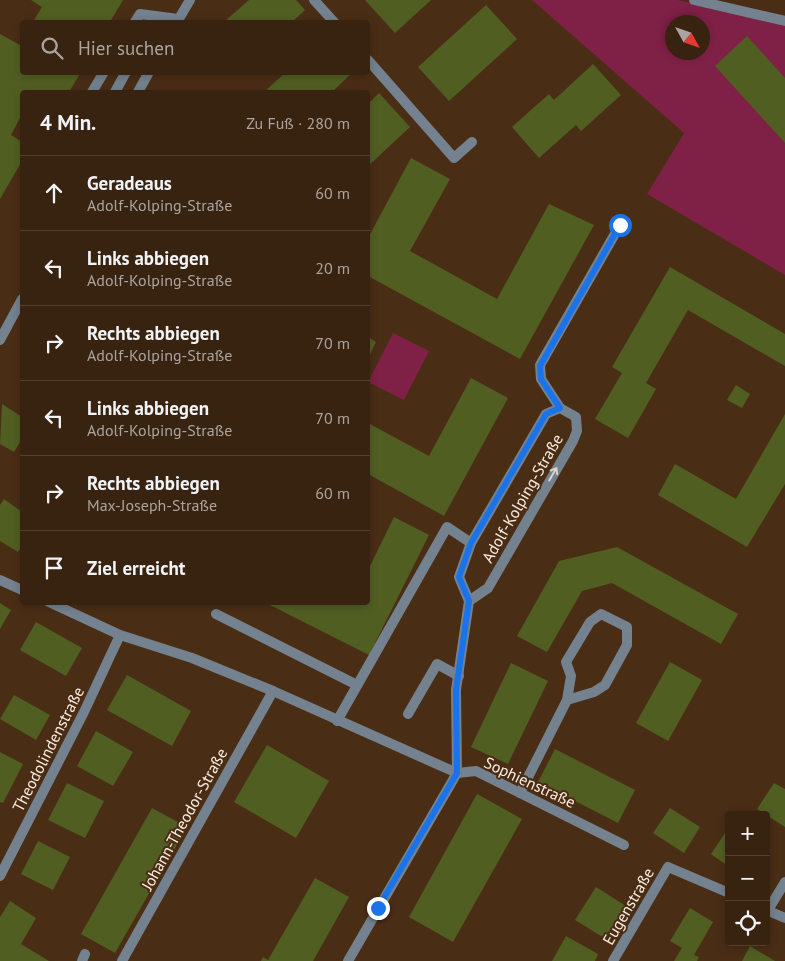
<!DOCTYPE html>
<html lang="de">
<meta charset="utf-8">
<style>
body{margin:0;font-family:"PT Sans",sans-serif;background:#432f1e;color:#f1f3f6}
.controls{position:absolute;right:15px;bottom:15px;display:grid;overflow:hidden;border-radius:5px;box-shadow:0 2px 8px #0003}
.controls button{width:45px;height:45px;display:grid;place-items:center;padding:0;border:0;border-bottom:1px solid #523f30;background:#382210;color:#f1f3f6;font:25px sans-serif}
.compass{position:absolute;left:665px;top:15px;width:45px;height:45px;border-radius:50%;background:#382210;box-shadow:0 2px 8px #0003;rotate:130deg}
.stop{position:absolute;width:15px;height:15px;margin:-11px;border:4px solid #1a73e8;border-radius:50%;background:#fff}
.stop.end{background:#1a73e8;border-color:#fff;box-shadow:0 1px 5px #0008}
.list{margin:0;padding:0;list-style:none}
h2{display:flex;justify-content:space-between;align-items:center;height:65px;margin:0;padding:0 20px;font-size:21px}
h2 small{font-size:16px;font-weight:400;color:#aba49f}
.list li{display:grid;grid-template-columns:32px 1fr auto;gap:15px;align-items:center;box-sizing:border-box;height:75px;padding:0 20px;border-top:1px solid #523f30}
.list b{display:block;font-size:19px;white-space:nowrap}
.list p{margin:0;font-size:16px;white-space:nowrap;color:#aba49f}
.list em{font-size:16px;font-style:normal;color:#aba49f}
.icon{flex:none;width:28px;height:28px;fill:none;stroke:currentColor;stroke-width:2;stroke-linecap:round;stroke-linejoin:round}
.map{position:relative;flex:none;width:785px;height:961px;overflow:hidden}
.search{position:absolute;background:#382210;box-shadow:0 2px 8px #0003;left:20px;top:20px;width:350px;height:55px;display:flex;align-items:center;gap:12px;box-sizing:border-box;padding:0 18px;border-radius:5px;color:#aba49f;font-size:19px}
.panel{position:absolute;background:#382210;box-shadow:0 2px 8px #0003;left:20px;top:90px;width:350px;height:515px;border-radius:5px}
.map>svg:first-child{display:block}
.green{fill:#7f2047;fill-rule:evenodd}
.building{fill:#515e22}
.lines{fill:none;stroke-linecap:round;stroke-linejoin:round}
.lane{stroke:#73828e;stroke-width:10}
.street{stroke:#73828e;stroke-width:10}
.oneway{stroke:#dad2cd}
.route{stroke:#1a73e8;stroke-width:6}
.labels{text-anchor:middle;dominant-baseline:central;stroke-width:4;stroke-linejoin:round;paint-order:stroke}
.street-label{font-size:16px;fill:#fcede2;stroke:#4a2d15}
</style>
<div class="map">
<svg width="785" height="961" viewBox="0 0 785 961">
<rect width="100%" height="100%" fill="#4a2d15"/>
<g class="green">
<path d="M 532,0 L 678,0 L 785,23 L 785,275 L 647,194 L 684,133 ZM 672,22 L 702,22 L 702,52 L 672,52 Z"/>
<polygon points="393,333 429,351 404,400 368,382"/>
</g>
<g class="building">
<polygon points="31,0 123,0 110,22 33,22 42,7"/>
<polygon points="249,0 296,0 305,10 292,22 224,22"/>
<polygon points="365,0 431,0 395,33"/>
<polygon points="486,5 517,39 449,101 418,67"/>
<polygon points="0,34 20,45 22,41 22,72 81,72 69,92 22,92 22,114 11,135 22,142 22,161 0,199"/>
<polygon points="747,36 785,78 785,143 715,66"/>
<polygon points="593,64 621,95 581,131 576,125 539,158 512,127 549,94 554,100"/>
<polygon points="286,72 353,72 332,92 264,92"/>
<polygon points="379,93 410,127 368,166 368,104"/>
<polygon points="411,158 450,179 410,251 497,299 549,204 594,225 520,359 368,276 368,238"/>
<polygon points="670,267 785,334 785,366 688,310 646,383 656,389 628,438 595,419 622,373 612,367"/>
<polygon points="368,337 376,342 368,359"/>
<polygon points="471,378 508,398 444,516 368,474 368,423 429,456"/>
<polygon points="736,385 750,394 742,408 727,400"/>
<polygon points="2,404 22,417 22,439 14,452 0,444"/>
<polygon points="785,414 785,484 747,547 658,495 675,464 736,499"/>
<polygon points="4,499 22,512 22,546 18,552 0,541 0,505"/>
<polygon points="394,517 429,535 369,655 264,602 368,602 368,570"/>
<polygon points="617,547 738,614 721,644 612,583 582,591 547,652 517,636 559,561"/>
<polygon points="0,603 11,610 0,629"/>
<polygon points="36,622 82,648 66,676 20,650"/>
<polygon points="670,662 702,680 668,741 636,723"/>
<polygon points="511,663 548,681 508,764 471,747"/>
<polygon points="127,675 191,711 172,746 107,710"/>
<polygon points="14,695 50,715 36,740 0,719"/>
<polygon points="96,731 133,752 113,786 77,766"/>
<polygon points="267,745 329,781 296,838 234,802"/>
<polygon points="555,749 635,790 618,823 538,782"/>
<polygon points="0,752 23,764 3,803 0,802"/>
<polygon points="67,783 104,801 85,838 48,820"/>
<polygon points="774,783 785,789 785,827 757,809"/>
<polygon points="477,794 522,819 453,942 409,917"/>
<polygon points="152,808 187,827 115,953 81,934"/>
<polygon points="670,808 700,827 684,853 653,833"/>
<polygon points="729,827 729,867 711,854"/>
<polygon points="38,841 70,857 53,890 21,874"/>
<polygon points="315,878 349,897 313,961 261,961 263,957 268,960"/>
<polygon points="596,887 626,906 606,939 575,920"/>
<polygon points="10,901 36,918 21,944 49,961 0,961 0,917"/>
<polygon points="690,908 713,922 694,955 699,957 697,961 674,961 682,948 670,941"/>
<polygon points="566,936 598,954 595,961 552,961"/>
<polygon points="750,946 775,961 742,961"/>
</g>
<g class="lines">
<g class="lane">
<polyline points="135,22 140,14 178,19"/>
<polyline points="92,92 104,72"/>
<polyline points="115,92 126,72"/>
<polyline points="560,408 541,379 540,365 620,225"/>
<polyline points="216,614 357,685"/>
<polyline points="408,714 437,664 459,676"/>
<polyline points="337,721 447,527 471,543"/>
<polyline points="82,961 85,954"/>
<polyline points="122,961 273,691"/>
</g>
<g class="street">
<polyline points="314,0 334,22"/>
<polyline points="694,0 785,21"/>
<polyline points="177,22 190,0"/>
<polyline points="368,60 454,158 472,142"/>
<polyline points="138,92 149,72"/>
<polyline points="0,340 22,299"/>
<polyline points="0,580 22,590"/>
<polyline points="49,602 120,635 192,658 273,691 457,773 476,771 624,845"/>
<polyline points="457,773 456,690 469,601 459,577 471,543 546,414 560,408 576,417 577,431 573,441 488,588 469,601"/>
<polyline points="520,793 567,700 571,676 566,662 590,622 601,614 627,627 627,645 605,685 594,692 567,700"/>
<polyline points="0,876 84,712 120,635"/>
<polyline points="766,910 785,918"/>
<polyline points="768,910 785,882"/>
<polyline points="348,961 457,773"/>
<polyline points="613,961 668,867 729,893"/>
</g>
</g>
<defs><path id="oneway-shaft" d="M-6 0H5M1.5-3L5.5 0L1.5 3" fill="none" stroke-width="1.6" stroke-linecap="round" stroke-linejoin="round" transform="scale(1.25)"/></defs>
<use class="oneway" href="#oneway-shaft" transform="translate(553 474) rotate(-60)"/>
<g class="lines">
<polyline class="route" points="378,908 457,773 456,690 469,601 459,577 471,543 546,414 560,408 541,379 540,366 620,225"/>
</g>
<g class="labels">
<g class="street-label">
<text transform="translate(522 498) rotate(-60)">Adolf-Kolping-Straße</text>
<text transform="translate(48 749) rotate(-63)">Theodolindenstraße</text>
<text transform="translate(530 782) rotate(25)">Sophienstraße</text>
<text transform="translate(184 819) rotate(-61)">Johann-Theodor-Straße</text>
<text transform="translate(628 906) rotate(-60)">Eugenstraße</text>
</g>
</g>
</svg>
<div class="controls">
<button>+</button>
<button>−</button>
<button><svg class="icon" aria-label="locate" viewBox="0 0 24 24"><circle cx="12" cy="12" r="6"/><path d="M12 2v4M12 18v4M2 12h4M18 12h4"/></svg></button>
</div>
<svg class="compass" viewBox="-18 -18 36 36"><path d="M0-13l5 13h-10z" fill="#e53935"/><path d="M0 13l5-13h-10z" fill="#aba49f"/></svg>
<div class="stop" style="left:620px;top:225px"></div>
<div class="stop end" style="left:378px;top:908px"></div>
<div class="search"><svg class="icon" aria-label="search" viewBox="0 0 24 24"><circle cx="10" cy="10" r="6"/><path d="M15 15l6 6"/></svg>Hier suchen</div>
<section class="panel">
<h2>4 Min.<small>Zu Fuß · 280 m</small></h2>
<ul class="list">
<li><svg class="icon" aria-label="ahead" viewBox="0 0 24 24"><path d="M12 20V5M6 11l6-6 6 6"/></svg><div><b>Geradeaus</b><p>Adolf-Kolping-Straße</p></div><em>60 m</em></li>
<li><svg class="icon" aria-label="left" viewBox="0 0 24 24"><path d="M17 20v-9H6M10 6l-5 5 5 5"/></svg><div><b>Links abbiegen</b><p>Adolf-Kolping-Straße</p></div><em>20 m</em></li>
<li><svg class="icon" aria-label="right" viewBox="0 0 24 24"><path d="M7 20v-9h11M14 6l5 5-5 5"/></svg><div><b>Rechts abbiegen</b><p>Adolf-Kolping-Straße</p></div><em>70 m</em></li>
<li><svg class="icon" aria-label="left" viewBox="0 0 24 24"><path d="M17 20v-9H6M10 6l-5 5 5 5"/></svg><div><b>Links abbiegen</b><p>Adolf-Kolping-Straße</p></div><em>70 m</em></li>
<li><svg class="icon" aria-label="right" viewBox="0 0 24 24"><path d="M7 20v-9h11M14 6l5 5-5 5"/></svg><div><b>Rechts abbiegen</b><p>Max-Joseph-Straße</p></div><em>60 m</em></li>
<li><svg class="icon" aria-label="arrive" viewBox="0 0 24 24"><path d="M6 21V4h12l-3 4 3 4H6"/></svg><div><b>Ziel erreicht</b></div></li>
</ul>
</section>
</div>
